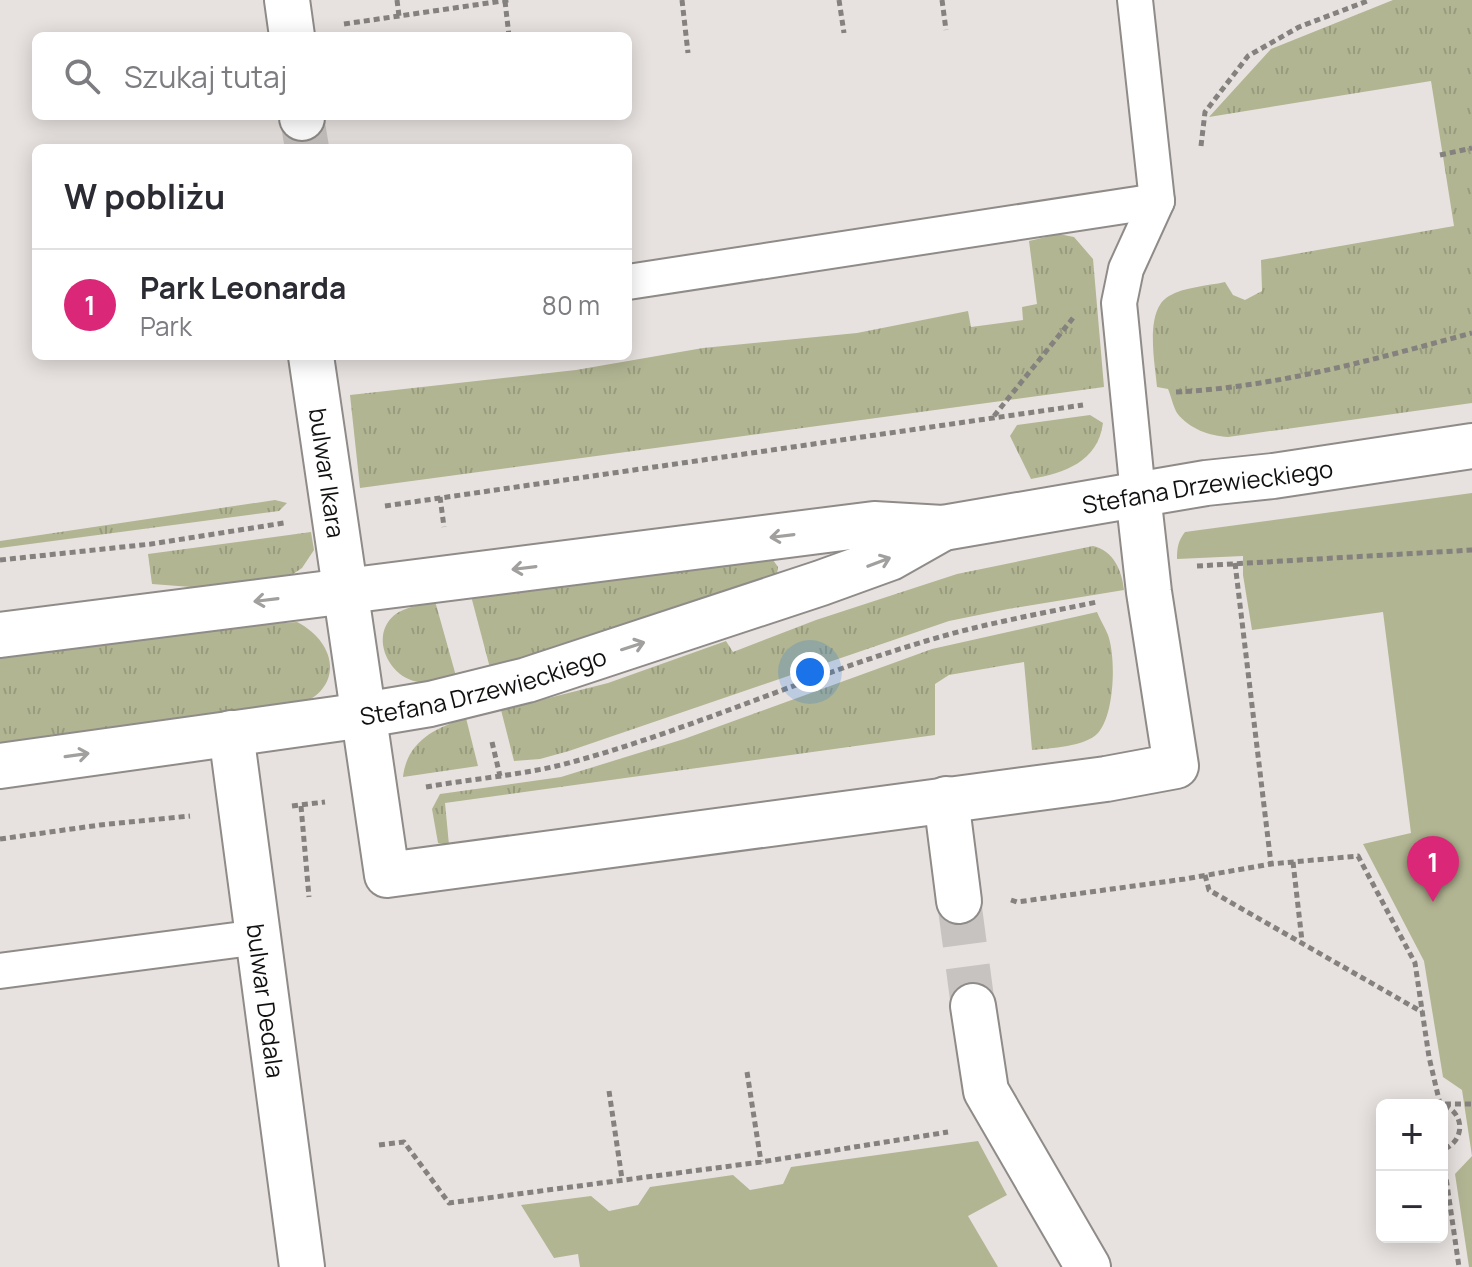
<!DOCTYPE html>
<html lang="pl">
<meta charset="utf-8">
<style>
body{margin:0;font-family:Manrope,sans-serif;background:#f2f2f3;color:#2b2b33}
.controls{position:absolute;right:24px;bottom:24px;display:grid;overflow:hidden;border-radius:12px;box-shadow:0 4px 20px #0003}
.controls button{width:72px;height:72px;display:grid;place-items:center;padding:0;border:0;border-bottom:2px solid #e1e1e2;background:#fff;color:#2b2b33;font:40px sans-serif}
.you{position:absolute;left:810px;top:672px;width:28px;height:28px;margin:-20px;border:6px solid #fff;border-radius:50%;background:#1a73e8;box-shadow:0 0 0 12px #1a73e833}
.badge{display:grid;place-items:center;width:52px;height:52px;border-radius:50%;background:#db2777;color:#fff;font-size:26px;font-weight:700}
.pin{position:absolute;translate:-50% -66px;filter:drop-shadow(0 2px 4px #0008)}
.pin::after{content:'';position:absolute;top:42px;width:28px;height:24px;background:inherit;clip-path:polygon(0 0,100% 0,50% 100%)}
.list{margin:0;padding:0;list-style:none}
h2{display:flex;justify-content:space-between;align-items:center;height:104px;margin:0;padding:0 32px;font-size:34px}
h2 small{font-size:26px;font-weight:400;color:#7c7c81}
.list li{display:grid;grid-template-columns:52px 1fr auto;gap:24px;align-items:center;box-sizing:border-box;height:112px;padding:0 32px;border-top:2px solid #e1e1e2}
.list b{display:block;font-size:30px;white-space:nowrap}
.list p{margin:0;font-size:26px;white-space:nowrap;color:#7c7c81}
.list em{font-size:26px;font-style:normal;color:#7c7c81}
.icon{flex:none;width:44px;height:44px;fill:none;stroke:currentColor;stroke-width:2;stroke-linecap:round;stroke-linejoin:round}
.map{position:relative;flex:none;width:1472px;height:1267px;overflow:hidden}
.search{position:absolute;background:#fff;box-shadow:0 4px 20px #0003;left:32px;top:32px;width:600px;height:88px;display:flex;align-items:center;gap:20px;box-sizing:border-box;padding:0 28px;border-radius:12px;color:#7c7c81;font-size:30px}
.panel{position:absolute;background:#fff;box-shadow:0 4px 20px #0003;left:32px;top:144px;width:600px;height:216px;border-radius:12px}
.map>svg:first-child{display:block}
.grass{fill:url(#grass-tufts)}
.green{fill:#b2b592}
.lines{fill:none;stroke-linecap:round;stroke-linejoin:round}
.street-tunnel{stroke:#c7c3c0;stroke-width:44;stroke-dasharray:44 22;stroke-linecap:butt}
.lane-casing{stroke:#8f8b88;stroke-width:38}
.street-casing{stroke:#8f8b88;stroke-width:48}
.path{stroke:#84817e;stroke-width:5;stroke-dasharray:6 4;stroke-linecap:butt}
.lane{stroke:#fff;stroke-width:34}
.street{stroke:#fff;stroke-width:44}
.oneway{stroke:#a1a09f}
.labels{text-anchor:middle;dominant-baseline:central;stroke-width:7;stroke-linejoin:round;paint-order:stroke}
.street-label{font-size:24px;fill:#131110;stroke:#fff}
</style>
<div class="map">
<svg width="1472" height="1267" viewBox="0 0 1472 1267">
<defs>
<pattern id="grass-tufts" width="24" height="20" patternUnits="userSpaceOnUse" patternTransform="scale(2)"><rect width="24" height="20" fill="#b2b592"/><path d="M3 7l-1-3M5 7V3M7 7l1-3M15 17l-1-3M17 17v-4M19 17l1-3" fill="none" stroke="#989b7d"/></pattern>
</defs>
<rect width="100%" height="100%" fill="#e7e2df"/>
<g class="grass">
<path d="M 1393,0 L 1472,0 L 1472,403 L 1228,437 C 1210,436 1189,429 1177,413 C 1173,406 1171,396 1168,389 L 1157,387 C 1155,363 1144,310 1169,296 C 1184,287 1207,286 1225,282 L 1233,295 L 1245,300 L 1262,291 L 1261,260 L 1454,226 L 1431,81 L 1209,117 L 1271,49 Z"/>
<polygon points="1059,234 1074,237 1093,259 1104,387 360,488 350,395 576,370 703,348 857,333 968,311 971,327 1023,320 1022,307 1037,304 1029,241"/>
<path d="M 1090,415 L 1103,423 C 1098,462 1064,473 1031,479 L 1010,436 L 1017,425 Z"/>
<polygon points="275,500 287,503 279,511 0,548 0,541"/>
<polygon points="311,532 314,550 302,568 290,576 204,588 152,584 148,554"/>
<path d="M 1093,546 C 1114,551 1122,571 1124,590 L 1008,609 L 949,621 L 569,751 L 540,759 L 514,761 L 501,710 L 608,683 L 726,641 L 733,652 L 816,620 L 957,574 Z"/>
<polygon points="764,559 773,560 778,567 777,573 771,578 608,636 490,668 471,596"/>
<path d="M 435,601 L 456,676 C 444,679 431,684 419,682 C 387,678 367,631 399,612 C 410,606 424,604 435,601 Z"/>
<path d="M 1097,612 C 1100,620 1105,627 1108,635 C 1116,657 1115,714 1098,733 C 1085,747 1051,748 1032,750 L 1024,662 L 949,675 L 935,684 L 935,735 L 445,803 L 449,845 L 438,843 L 432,809 L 440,794 L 561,777 L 684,739 L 932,649 Z"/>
<path d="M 297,622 C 336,642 345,687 299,705 L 0,745 L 0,658 L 253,625 Z"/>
<path d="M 466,718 L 478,766 L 403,777 C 407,741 435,728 466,718 Z"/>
</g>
<g class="green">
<path d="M 1472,493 L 1472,1267 L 1469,1267 L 1455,1174 L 1472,1156 L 1462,1090 L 1443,1077 L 1424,961 L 1363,844 L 1411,833 L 1383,612 L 1252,630 L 1243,575 L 1243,556 L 1177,559 C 1177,548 1178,541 1185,532 Z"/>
<polygon points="978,1141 1007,1195 968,1216 998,1267 580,1267 578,1254 554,1258 521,1205 591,1196 609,1211 638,1205 650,1187 733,1175 750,1190 783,1184 791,1167"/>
</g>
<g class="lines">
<g class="street-tunnel">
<polyline points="302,118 307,148"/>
<polyline points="959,901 973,1006"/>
</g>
<g class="lane-casing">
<g id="lane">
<polyline points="1135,0 1157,201 1126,269 1119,303 1138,494"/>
<polyline points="628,282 1157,201"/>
<polyline points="0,971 259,937"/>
</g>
</g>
<g class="street-casing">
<g id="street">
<polyline points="287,0 292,36"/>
<polyline points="302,116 302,118"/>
<path id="s1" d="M 311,356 L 387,875 L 1106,779 L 1176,766 L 1149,592 L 1138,494"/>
<path id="s2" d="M 0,635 L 874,524 L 943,528 L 1206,483 L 1273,476 L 1472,446"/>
<path id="s3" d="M 231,733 L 302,1267"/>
<path id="s4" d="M 0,766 L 364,715 L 430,704 L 527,680 L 821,583 L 890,558 L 943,528"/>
<polyline points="946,799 959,901"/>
<polyline points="973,1006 986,1091 1088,1267"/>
</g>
</g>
<g class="path">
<polyline points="397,0 399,16"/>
<polyline points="682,0 688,53"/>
<polyline points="839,0 844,33"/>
<polyline points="942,0 946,30"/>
<polyline points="505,1 509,36"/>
<polyline points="344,24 509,0"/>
<polyline points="1201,146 1205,112 1248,56 1299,27 1370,0"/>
<polyline points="1440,155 1472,148"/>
<path d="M 1176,392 C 1277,387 1375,359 1472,333"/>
<polyline points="994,416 1073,318"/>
<polyline points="440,497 444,527"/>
<polyline points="385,506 1083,405"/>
<polyline points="0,560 151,544 284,523"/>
<polyline points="1235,563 1271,864 1358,856 1415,963 1429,1057 1440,1104 1472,1104"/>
<polyline points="1197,566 1472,550"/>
<polyline points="492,742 500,776"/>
<path d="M 426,787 C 476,778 527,775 576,761 C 695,728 807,676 926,641 C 982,624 1039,614 1097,602"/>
<polyline points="292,806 325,802"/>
<polyline points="301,806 309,897"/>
<polyline points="0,839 100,825 190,816"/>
<polyline points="1293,862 1302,941"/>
<polyline points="1205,875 1209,890 1422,1012"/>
<polyline points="1011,900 1017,902 1185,879 1271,864"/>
<polyline points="747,1072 761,1162"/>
<polyline points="609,1091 622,1179"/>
<path d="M 1434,1105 C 1463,1103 1470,1140 1442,1150"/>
<polyline points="379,1145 404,1142 449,1203 761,1162 948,1132"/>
<polyline points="1442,1150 1459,1267"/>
</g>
<use href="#lane" class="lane"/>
<use href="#street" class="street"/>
</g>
<defs><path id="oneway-shaft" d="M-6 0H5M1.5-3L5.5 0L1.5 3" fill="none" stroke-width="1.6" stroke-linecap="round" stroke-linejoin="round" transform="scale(2)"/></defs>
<g class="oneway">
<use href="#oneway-shaft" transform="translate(782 536) rotate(173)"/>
<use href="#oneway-shaft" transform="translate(879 562) rotate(-21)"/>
<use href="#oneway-shaft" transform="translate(524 568) rotate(173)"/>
<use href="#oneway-shaft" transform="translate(266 600) rotate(173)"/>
<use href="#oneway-shaft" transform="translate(633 646) rotate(-18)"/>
<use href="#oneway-shaft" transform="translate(77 755) rotate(-8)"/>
</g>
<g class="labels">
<g class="street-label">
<text stroke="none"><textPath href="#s1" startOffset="118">bulwar Ikara</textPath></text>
<text stroke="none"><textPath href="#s2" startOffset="1218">Stefana Drzewieckiego</textPath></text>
<text stroke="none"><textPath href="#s4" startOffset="490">Stefana Drzewieckiego</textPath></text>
<text stroke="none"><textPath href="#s3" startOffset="270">bulwar Dedala</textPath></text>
</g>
</g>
</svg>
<div class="controls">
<button>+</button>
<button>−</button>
</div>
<div class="you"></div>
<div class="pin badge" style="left:1433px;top:902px">1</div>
<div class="search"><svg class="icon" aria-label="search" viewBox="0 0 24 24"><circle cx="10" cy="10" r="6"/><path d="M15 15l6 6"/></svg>Szukaj tutaj</div>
<section class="panel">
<h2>W pobliżu<small></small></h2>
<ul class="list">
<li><span class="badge">1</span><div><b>Park Leonarda</b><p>Park</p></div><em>80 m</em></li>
</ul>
</section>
</div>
